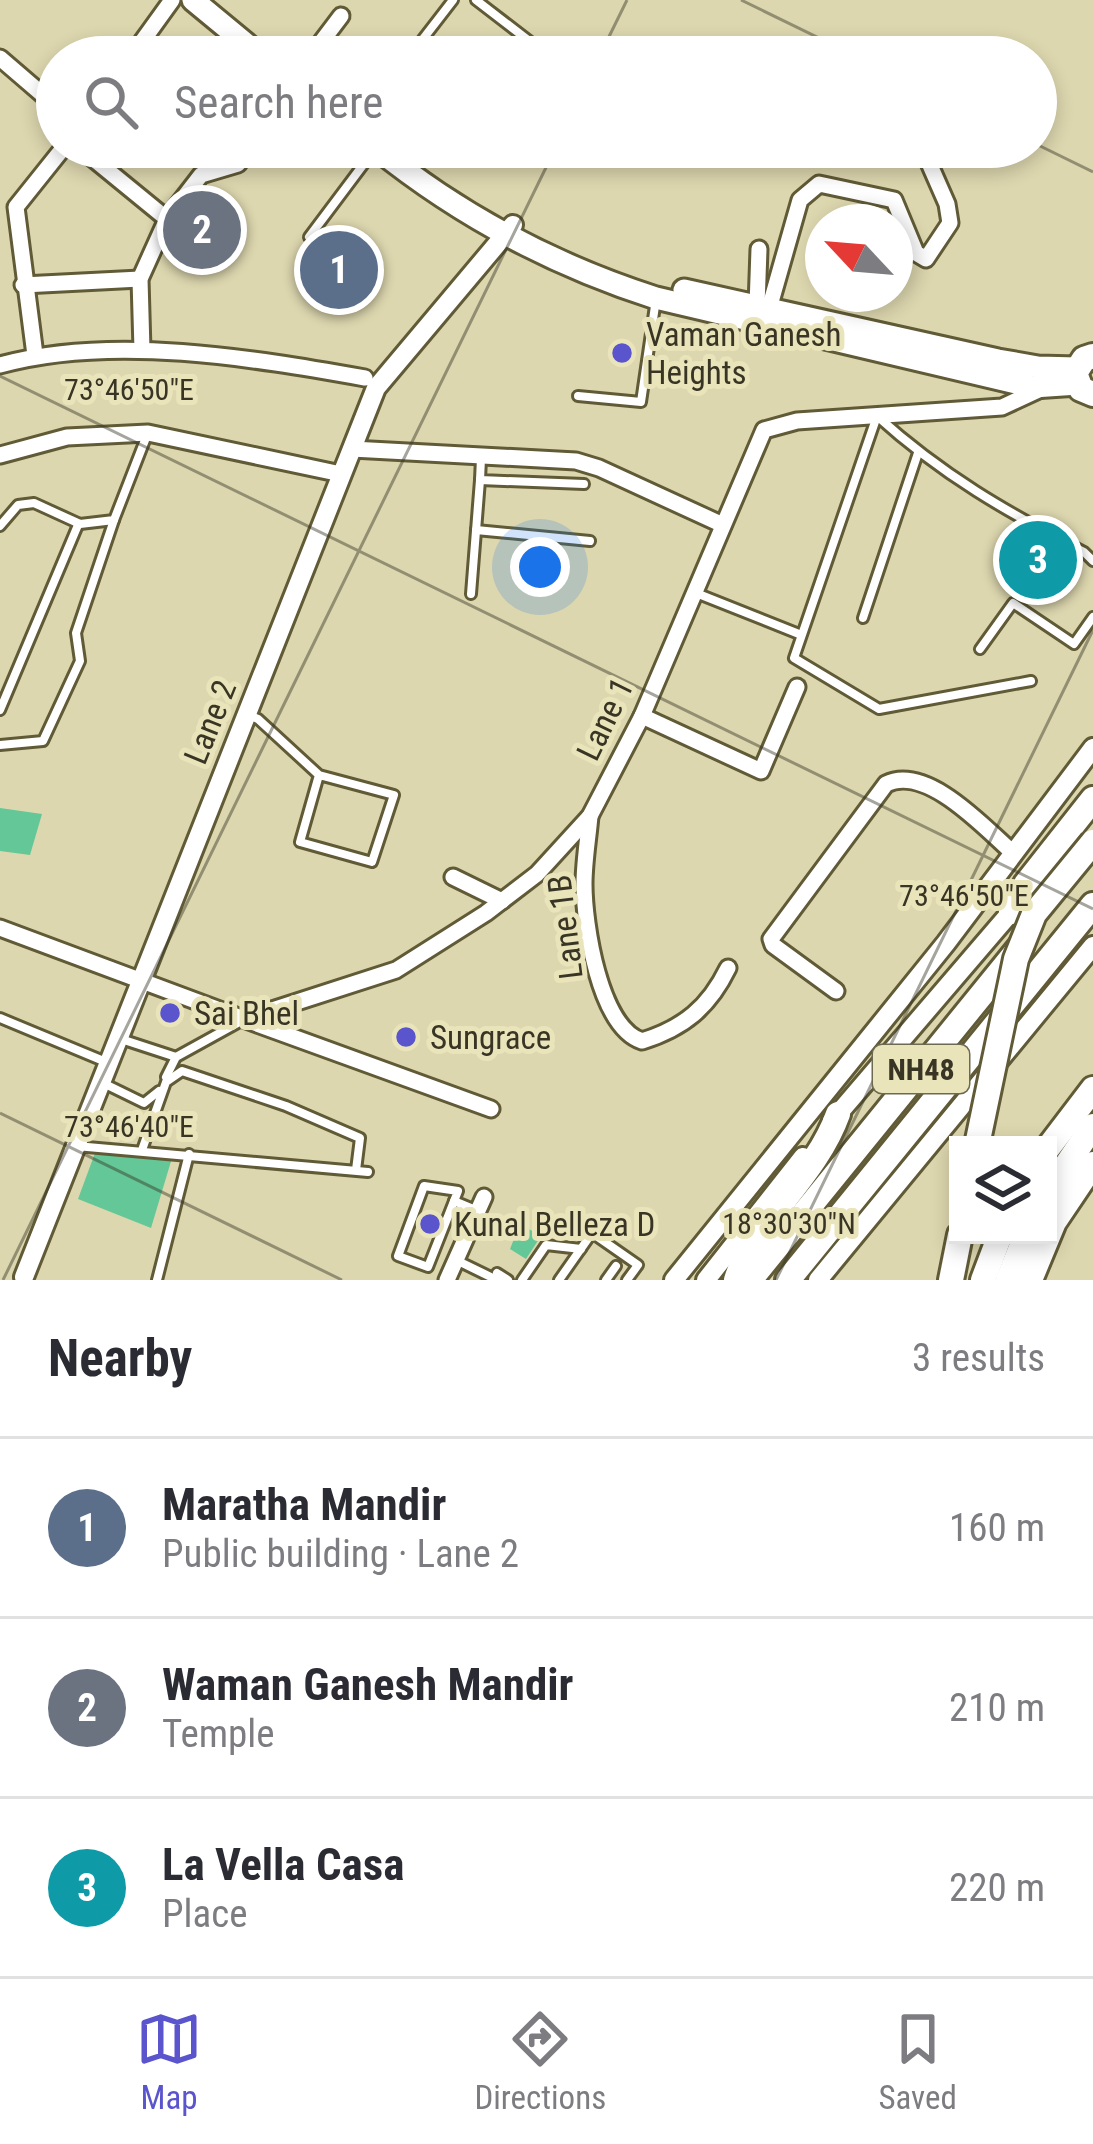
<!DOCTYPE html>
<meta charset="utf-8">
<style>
body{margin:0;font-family:"Roboto Condensed",sans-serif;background:#f7f7f7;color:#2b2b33}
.controls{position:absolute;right:36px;bottom:36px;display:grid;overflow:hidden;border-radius:0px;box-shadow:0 6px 18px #0003}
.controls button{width:108px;height:108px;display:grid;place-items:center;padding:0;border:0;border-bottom:3px solid #e1e1e2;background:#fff;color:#2b2b33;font:60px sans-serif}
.compass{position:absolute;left:805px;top:204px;width:108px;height:108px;border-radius:50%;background:#fff;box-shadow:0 6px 18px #0003;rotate:296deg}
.you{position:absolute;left:540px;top:567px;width:42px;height:42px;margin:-30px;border:9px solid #fff;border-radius:50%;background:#1a73e8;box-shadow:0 0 0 18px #1a73e833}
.badge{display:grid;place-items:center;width:78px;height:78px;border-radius:50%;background:#5b55cd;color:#fff;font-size:39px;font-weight:700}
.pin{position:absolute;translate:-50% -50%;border:6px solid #fff;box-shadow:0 3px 12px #0006}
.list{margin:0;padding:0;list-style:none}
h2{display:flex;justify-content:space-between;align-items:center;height:156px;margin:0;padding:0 48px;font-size:51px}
h2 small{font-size:39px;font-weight:400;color:#7c7c81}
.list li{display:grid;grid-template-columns:78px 1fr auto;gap:36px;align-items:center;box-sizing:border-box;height:180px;padding:0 48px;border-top:3px solid #e1e1e2}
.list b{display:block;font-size:45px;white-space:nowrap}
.list p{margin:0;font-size:39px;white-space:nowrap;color:#7c7c81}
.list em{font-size:39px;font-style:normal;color:#7c7c81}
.icon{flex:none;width:66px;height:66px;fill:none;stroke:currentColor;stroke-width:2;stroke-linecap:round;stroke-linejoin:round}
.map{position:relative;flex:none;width:1093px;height:1280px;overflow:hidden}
.search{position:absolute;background:#fff;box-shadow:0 6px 18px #0003;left:36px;right:36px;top:36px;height:132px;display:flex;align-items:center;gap:30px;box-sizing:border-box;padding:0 42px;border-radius:66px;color:#7c7c81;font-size:45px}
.sheet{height:696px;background:#fff}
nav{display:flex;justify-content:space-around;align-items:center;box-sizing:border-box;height:168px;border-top:3px solid #e1e1e2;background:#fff;font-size:33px;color:#7c7c81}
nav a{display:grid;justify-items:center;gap:6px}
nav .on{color:#5b55cd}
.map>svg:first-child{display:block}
.green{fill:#64c797}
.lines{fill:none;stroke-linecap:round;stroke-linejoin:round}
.service-casing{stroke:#605a36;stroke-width:14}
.minor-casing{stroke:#605a36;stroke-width:21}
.tertiary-casing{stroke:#605a36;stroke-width:24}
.secondary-casing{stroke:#605a36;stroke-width:27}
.primary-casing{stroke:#605a36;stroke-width:30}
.trunk-casing{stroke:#605a36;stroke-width:30}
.service{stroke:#fff;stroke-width:8}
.minor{stroke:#fff;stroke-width:15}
.tertiary{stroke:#fff;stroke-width:18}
.secondary{stroke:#fff;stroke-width:21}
.primary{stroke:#fff;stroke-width:24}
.trunk{stroke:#fff;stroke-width:24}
.primary-bridge-casing{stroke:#605a36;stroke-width:30;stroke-linecap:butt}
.primary-bridge{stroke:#fff;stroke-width:24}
.ticks{fill:none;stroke:#383525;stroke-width:3;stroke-opacity:0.45}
.poi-dot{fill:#5b55cd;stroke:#eae4bb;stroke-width:4.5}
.labels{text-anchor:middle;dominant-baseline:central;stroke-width:10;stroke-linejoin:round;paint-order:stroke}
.shield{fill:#eae4bb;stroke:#6d6a52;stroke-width:3}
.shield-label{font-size:30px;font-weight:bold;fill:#383525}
.poi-label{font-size:33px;fill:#383525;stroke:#eae4bb;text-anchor:start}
.street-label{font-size:33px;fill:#383525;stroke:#eae4bb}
.ticks-label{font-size:30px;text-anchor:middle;fill:#383525;stroke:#eae4bb;stroke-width:10;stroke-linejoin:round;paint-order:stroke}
</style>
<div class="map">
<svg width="1093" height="1280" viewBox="0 0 1093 1280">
<rect width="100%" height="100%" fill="#ddd7af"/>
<g class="green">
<polygon points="0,808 42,814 30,855 0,851"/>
<polygon points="95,1153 172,1158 151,1228 78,1199"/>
<polygon points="520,1224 541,1236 526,1259 510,1249"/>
</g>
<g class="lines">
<g class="service-casing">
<g id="service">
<polyline points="476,0 550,57"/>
<polyline points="409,57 453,0"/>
<polyline points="309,237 375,149"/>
<polyline points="578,396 641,402 656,299"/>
<polyline points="481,458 480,480 584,484"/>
<polyline points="0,526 18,505 34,503 80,524 114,520 147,435"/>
<polyline points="476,530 590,541"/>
<polyline points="696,593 799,634"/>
<polyline points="471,594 480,480"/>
<polyline points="863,618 918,453"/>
<polyline points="980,649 1013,603 1074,644 1093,617"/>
<path d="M 1031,681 L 879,709 L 794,658 L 877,416 C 942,475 1007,512 1084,552 L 1093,561"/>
<polyline points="0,710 78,525"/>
<polyline points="246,714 258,719 319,775 394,795 372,862 300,842 319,775"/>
<polyline points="0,745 43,741 80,661 76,633 114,520"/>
<polyline points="0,1018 106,1062"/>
<polyline points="121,1039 176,1057"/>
<polyline points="166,1077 176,1057 243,1020"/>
<polyline points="101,1082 144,1103 159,1091"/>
<polyline points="76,1146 368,1172"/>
<polyline points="142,1150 166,1082 182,1071 286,1106 360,1138 356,1170"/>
<polygon points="424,1186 458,1191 428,1267 398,1256"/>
<polyline points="454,1201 478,1211"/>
<polyline points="456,1260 497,1280"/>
<polyline points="497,1273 508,1280"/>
<polyline points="157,1280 189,1154"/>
<polyline points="522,1280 546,1245 581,1249"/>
<polyline points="559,1280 592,1233 638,1265 627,1280"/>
<polyline points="606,1280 616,1266"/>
</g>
</g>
<g class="minor-casing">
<g id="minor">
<polyline points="131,57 172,0"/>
<polyline points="310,57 341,16"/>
<polyline points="0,58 57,107"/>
<polyline points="79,147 167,219"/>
<polyline points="23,285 140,279"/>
<polyline points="757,306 759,249"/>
<polyline points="769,309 800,200 819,184 894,200 916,253 926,259 950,223 947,204 922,147"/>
<polyline points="142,350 140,279 167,219 201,175 238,164 250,147"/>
<polyline points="35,355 16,207 64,147"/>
<path d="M 0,365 C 112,334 252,358 365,378"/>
<polyline points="352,449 576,461 599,468 723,525"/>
<polyline points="0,455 67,437 148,433 341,474"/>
<polyline points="642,716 761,771 797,687"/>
<path d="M 590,816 C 588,839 584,862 584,884 C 584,923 599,1027 642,1041 C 684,1028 709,1007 728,968"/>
<polyline points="453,877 502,901"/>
<polyline points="0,928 244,1019 396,970 486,913 537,874 590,816 642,716 764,430 797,421 1002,407 1043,388"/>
<path d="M 836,991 L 773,945 L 771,939 L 886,784 C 926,764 983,826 1012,852"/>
<polyline points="246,1020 491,1109"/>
<polyline points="447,1280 484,1197"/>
</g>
</g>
<g class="tertiary-casing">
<g id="tertiary">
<polyline points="832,1121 1011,912"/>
<polyline points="24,1277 376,388 513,225"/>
<polyline points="674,1280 946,943 1093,748"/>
<polyline points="706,1280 803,1157"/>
<polyline points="818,1280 1093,946"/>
</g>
</g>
<g class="secondary-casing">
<g id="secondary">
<polyline points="193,0 262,57"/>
<path d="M 375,147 C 459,215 553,265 656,298 L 1033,387 L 1078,384"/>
<polyline points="684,290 998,360 1038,367 1077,368"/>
</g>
</g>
<g class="primary-casing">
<g id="primary">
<polyline points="1093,356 1084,359 1075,373 1081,389 1093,394"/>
<polyline points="1011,912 1026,884 1093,799"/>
<polyline points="1048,1148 1093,1089"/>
<polyline points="1048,1192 1093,1126"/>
<polyline points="951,1280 960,1235"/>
<polyline points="983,1280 1000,1235"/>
<polyline points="1008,1280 1026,1235"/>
<polyline points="1030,1280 1054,1222 1093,1164"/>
</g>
</g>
<g class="trunk-casing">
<g id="trunk">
<path d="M 736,1280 C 754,1221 815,1178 838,1114"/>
<polyline points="750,1280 1021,946"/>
<polyline points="788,1280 1093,905"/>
</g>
</g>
<use href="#service" class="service"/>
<use href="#minor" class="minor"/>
<use href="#tertiary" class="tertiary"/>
<use href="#secondary" class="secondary"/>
<use href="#primary" class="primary"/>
<use href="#trunk" class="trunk"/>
<g class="primary-bridge-casing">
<polyline id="primary-bridge" points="977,1145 1016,959 1034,914 1093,842"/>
</g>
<use href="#primary-bridge" class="primary-bridge"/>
</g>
<path class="ticks" d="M 741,0 L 858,57M 599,57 L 627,0M 1036,144 L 1093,172M 0,376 L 1093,909M 0,1113 L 342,1280M 3,1280 L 556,147M 776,1280 L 1093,630"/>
<g class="poi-dot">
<circle cx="622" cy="353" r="12"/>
<circle cx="170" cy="1013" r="12"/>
<circle cx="406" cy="1037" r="12"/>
<circle cx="430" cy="1224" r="12"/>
</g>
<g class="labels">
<rect class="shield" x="873" y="1045" width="96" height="48" rx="9"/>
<g class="shield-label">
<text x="921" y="1069">NH48</text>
</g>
<g class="poi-label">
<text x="646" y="334">Vaman Ganesh<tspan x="646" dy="38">Heights</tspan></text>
<text x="194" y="1013">Sai Bhel</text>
<text x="430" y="1037">Sungrace</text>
<text x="454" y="1224">Kunal Belleza D</text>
</g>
<g class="street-label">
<text transform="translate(605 719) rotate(-64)">Lane 1</text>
<text transform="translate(210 722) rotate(-68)">Lane 2</text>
<text transform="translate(565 927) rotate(-97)">Lane 1B</text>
</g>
</g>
<g class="ticks-label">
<text x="129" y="400">73°46'50"E</text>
<text x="964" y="906">73°46'50"E</text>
<text x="129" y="1137">73°46'40"E</text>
<text x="789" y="1234">18°30'30"N</text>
</g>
</svg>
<div class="controls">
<button><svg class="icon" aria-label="layers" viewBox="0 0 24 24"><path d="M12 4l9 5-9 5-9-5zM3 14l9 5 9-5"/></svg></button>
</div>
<svg class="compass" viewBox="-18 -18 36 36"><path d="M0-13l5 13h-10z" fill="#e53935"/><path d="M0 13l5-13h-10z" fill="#7c7c81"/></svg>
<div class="you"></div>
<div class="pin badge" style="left:339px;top:270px;background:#5c6f8a">1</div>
<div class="pin badge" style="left:202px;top:230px;background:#6b7280">2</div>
<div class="pin badge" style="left:1038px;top:560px;background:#0f9aa8">3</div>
<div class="search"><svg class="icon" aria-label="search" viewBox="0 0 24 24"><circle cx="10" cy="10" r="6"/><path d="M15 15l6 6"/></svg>Search here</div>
</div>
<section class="sheet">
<h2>Nearby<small>3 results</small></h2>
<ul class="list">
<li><span class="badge" style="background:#5c6f8a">1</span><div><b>Maratha Mandir</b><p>Public building · Lane 2</p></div><em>160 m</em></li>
<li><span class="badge" style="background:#6b7280">2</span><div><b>Waman Ganesh Mandir</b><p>Temple</p></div><em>210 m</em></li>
<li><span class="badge" style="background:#0f9aa8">3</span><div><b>La Vella Casa</b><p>Place</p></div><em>220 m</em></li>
</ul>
</section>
<nav>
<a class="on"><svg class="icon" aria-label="map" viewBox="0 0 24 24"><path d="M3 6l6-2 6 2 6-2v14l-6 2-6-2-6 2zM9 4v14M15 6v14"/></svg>Map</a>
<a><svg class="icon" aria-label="directions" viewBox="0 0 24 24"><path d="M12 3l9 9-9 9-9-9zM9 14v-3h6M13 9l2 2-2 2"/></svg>Directions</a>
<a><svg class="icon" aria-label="saved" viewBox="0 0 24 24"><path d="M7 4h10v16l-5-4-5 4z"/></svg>Saved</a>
</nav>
